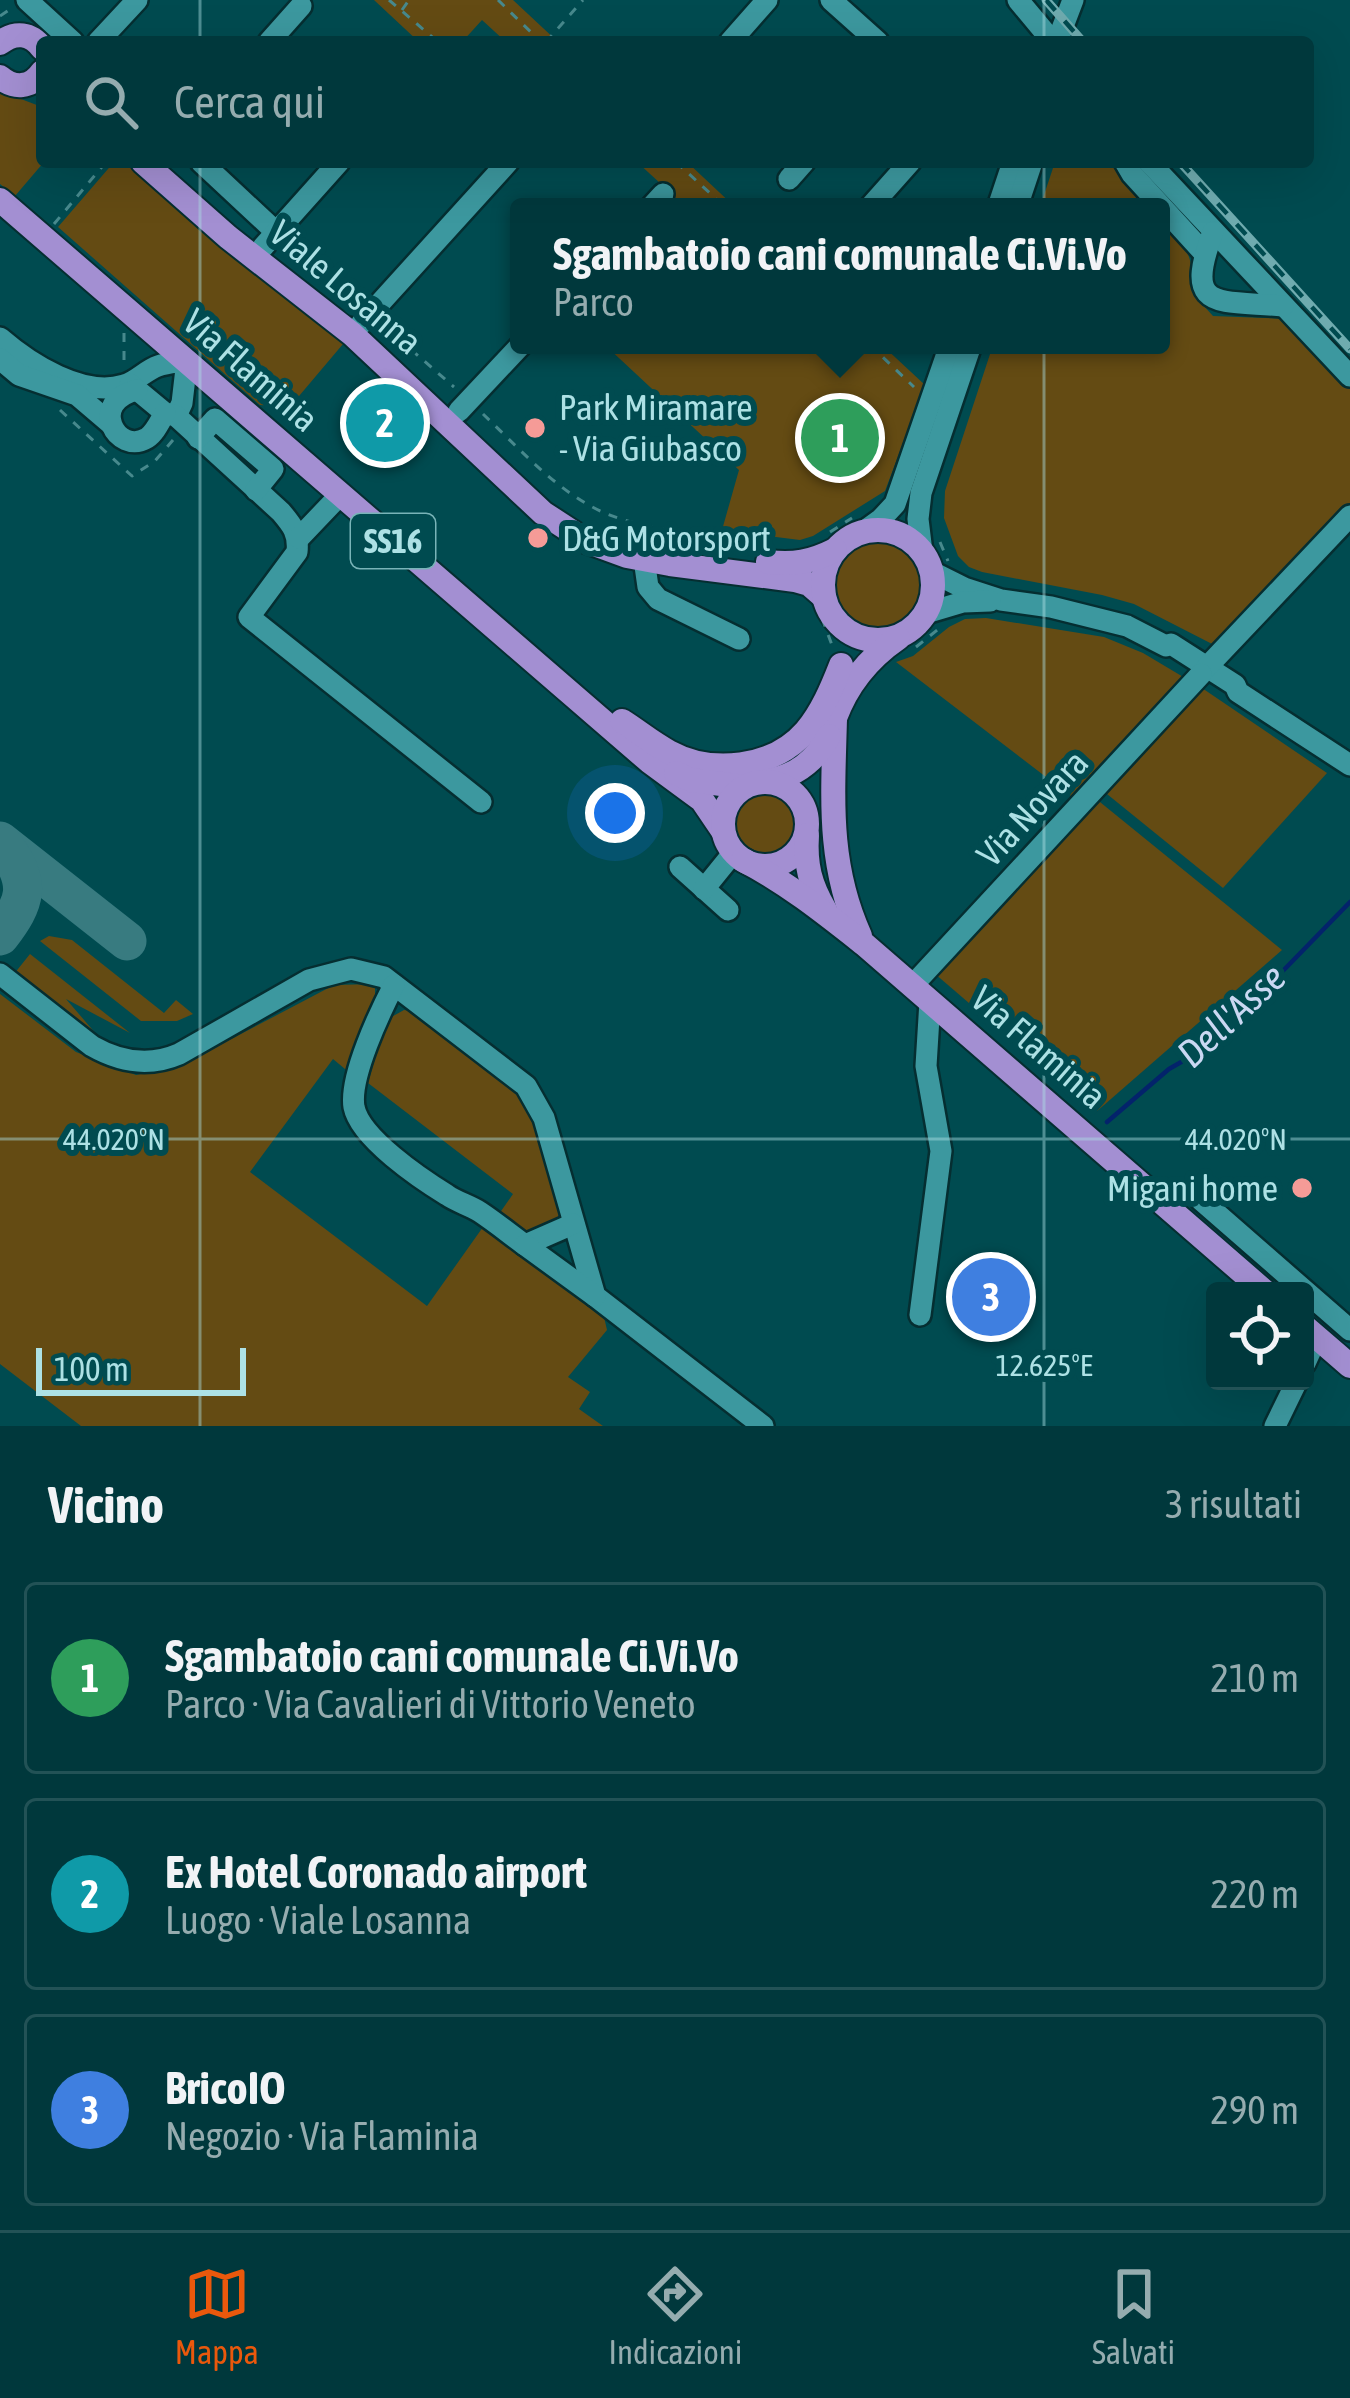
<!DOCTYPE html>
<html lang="it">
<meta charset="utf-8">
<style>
body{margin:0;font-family:"Asap Condensed",sans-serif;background:#0a3f43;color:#f1f3f6}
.controls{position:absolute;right:36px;bottom:36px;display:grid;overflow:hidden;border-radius:12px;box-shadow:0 12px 48px #0002}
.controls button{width:108px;height:108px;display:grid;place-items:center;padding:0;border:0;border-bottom:3px solid #225256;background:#00383c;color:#f1f3f6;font:60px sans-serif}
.scale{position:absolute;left:36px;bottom:30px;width:210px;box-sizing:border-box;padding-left:12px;border:6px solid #ade1e5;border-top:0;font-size:33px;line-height:42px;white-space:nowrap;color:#ade1e5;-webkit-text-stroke:9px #004b50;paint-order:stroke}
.you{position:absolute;left:615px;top:813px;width:42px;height:42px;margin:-30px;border:9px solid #fff;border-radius:50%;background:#1a73e8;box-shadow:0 0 0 18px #1a73e833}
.badge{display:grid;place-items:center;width:78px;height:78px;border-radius:50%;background:#ea580c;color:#fff;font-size:39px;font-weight:700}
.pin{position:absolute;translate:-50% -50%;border:6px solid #fff;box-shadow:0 3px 12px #0006}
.popup{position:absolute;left:510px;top:198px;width:660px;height:156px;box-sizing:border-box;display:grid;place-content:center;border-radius:12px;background:#00383c;filter:drop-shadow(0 3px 9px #0005);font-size:39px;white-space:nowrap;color:#95acaf}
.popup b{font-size:45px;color:#f1f3f6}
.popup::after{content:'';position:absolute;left:50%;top:100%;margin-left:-24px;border:24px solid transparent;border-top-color:#00383c}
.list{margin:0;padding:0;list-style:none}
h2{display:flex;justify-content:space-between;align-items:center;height:156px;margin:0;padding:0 48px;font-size:51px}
h2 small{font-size:39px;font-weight:400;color:#95acaf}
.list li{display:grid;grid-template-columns:78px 1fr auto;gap:36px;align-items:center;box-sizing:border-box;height:192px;margin:0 24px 24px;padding:0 24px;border:3px solid #225256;border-radius:12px}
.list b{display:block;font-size:45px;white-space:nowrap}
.list p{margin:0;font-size:39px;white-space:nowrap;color:#95acaf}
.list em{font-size:39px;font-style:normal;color:#95acaf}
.icon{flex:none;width:66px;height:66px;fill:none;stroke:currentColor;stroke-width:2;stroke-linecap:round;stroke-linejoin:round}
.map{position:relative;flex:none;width:1350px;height:1426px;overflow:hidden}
.search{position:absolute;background:#00383c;box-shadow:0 12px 48px #0002;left:36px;right:36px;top:36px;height:132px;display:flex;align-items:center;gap:30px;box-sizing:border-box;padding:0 42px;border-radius:12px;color:#95acaf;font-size:45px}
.sheet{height:804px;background:#00383c}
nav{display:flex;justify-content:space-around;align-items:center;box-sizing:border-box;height:168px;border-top:3px solid #225256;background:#00383c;font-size:33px;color:#95acaf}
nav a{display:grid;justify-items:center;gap:6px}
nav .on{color:#ea580c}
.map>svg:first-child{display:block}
.green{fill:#644b13}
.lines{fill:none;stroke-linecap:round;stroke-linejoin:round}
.stream{stroke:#03236b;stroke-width:4.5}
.taxiway{stroke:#387b80;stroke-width:39}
.minor-casing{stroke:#052e31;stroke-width:26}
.major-casing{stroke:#052e31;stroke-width:28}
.path{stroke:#47898d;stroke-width:3;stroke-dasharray:9 9;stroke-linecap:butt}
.minor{stroke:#3c989f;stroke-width:21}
.major{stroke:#a38fd2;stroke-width:24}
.rail-casing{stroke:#6fabaf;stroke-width:9}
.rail{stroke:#004b50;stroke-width:4.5;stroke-dasharray:14;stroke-linecap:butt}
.ticks{fill:none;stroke:#ade1e5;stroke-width:3;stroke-opacity:0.45}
.poi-dot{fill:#f59b97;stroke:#004b50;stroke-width:4.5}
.labels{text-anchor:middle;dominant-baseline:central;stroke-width:12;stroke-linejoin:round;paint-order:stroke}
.shield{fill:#004b50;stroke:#79b4b8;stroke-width:3}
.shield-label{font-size:33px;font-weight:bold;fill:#ade1e5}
.street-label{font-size:36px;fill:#ade1e5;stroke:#004b50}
.poi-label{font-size:36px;fill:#ade1e5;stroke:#004b50;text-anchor:start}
.water-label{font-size:39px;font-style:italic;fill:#cad8f2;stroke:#004b50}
.ticks-label{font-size:30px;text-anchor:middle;fill:#ade1e5;stroke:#004b50;stroke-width:12;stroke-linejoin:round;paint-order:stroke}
</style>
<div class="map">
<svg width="1350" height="1426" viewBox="0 0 1350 1426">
<rect width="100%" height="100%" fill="#004b50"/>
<g class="green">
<polygon points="374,0 513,0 558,42 506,42 482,20 462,42 419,42"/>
<polygon points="0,91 42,107 44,162 15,196 0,184"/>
<polygon points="114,162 127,162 237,260 343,344 283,415 273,406 260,405 58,227"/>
<polygon points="637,162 687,162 735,207 661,207 672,194"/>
<polygon points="1055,162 1118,162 1153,207 1040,207"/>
<path d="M 1161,216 C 1186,245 1194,255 1193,294 L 1213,316 L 1288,319 L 1350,385 L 1350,504 L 1218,647 L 1134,604 L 1102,595 L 982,572 L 969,567 L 958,556 L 944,518 L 945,491 L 993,345 L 1161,345 Z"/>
<polygon points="605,345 882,345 925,385 885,491 813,536 800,540 722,530 739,470"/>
<circle cx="878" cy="586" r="45"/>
<polygon points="986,618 1104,637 1143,653 1190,681 1076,800 896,662 913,656 949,627 965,619"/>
<polygon points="1199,686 1327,773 1223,888 1102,790"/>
<circle cx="765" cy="824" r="32"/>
<polygon points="1095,798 1282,950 1096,1112 934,973"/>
<polygon points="49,936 72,940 164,1013 176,1000 193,1014 177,1021 141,1021 40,941"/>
<polygon points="30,954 130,1033 66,999 103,1042 14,974"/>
<polygon points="375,984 375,998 351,1074 333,1059 250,1172 427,1306 483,1227 604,1317 607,1330 568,1377 590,1392 579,1409 603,1426 81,1426 0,1364 0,994 76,1052 136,1075 182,1065 334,985"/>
<polygon points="404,1010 425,1013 520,1085 542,1119 563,1204 554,1227 527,1232 499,1214 513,1194 368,1083 386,1020"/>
</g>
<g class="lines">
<polyline class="stream" points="1107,1122 1169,1069 1190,1057 1222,1018 1276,978 1350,902"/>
<g class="taxiway">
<polyline points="0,841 127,941"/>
<path d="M 0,936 C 26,902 32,884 5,847"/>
</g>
<g class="minor-casing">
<g id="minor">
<polyline points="27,0 73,42"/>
<polyline points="831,0 878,42"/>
<polyline points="1018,0 1053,42"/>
<polyline points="98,42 137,0"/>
<polyline points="269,42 301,6"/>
<polyline points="730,42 767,0"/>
<polyline points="1057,42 1073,0"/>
<polyline points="201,162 276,232"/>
<polyline points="1125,162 1132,174 1205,254"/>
<polyline points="1149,162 1350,376"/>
<polyline points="789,179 804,162"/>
<polyline points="651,207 663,194"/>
<polyline points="870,207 910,162"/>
<polyline points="998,207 1013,162"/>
<polyline points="1017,207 1032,162"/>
<path d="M 1213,232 C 1183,312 1217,300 1283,306"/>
<polyline points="263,247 339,162"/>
<polyline points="361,324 508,162"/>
<path d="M 0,338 C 30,364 83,398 124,385 C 136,382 146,370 158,366 C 167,363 178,362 187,360 L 182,403 L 176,416"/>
<polyline points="0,359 19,375 77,395 111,424"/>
<path d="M 130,384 L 165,413 L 176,416 L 281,512 C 292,525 299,533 297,552 L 249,617 L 481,802"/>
<path d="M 137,390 C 87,402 117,456 147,438 C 155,433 160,421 165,413"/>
<polyline points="459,411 521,345"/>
<polyline points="198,438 215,419 273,469 256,490"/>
<polyline points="863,532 881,519 895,504 950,345"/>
<polyline points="299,538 340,495"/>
<polyline points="922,552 918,519 921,493 971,345"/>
<polyline points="644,559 648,587 658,599 739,639"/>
<polyline points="932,572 964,588 1001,600 1051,607 1127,626 1166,646 1171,644 1235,685 1238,692 1350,765"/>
<polyline points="926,613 963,602 990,601"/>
<polyline points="1207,667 1350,516"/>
<polyline points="680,867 728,910"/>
<polyline points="704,889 734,852"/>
<path d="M 0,974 L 92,1046 C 120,1062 149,1067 179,1054 L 309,980 L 351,969 L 384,977 L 526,1086 L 544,1118 L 595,1296 L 763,1426"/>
<path d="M 394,985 C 380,1012 349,1077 354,1107 C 360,1138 421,1179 447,1195 C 457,1202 469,1205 480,1212 C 495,1222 510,1234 525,1245 L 573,1224"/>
<polyline points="912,986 1201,674"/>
<polyline points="1201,1200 1350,1330"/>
<polyline points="525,1245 595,1296"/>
<polyline points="920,1315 941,1151 926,1066 930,1001"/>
<polyline points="1305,1363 1317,1337"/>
<polyline points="1275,1426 1297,1381"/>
</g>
</g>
<g class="major-casing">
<g id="major">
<path d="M 0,43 C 15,31 31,33 42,48"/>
<path d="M 0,77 C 14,89 31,88 42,72"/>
<polyline points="143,162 228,237 352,334 543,513 586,541 627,556 670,564 795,580 809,584 824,597"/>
<polyline points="0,200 649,761 702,800 723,831"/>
<circle cx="878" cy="585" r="55"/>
<path d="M 768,562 C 794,565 811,562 835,550"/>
<path d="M 835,718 C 833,797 827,863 860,936"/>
<path d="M 835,718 C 847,685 869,658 898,638"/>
<path d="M 622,721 C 638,731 652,743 669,752 C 711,775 773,769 806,731 C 822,712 832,688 841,665"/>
<polyline points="676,773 691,780 744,787"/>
<path d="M 768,781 C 796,776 815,761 829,736"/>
<circle cx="765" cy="824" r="42"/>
<path d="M 807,835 C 805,865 810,884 825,910"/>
<path d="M 743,860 C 786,882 826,914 864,944 L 1264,1291"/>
<polyline points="1305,1327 1350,1366"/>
</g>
</g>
<g class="path">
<polyline points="389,0 438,42"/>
<polyline points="498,0 541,42"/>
<polyline points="402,10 409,0"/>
<polyline points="0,16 12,8"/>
<polyline points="546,42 583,0"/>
<polyline points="676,162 725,207"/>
<polyline points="766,207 777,194"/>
<polyline points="54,224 106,162"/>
<polyline points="284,247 294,255 306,253 360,303"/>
<polyline points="384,326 454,387"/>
<polyline points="124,333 124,365"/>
<polyline points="870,345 914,387"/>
<polyline points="60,410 132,476 155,461 173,440"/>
<path d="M 483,414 C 520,449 559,494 607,514 C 656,533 713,535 764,543"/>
<polyline points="830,532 852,518"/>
<polyline points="940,542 948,561"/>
<polyline points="822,618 833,648"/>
<polyline points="916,647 941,627"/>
</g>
<use href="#minor" class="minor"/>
<use href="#major" class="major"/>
<g class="rail-casing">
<g id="rail">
<polyline points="1046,0 1083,42"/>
<polyline points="1180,162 1350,349"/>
</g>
</g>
<use href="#rail" class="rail"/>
</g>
<path class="ticks" d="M 200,0 L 200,42M 1044,0 L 1044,42M 200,162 L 200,1426M 1044,162 L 1044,1426M 0,1139 L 1350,1139"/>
<g class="poi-dot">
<circle cx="535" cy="428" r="12"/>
<circle cx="538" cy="538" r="12"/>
<circle cx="1302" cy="1188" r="12"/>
</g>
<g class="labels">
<rect class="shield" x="351" y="514" width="84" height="54" rx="9"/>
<g class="shield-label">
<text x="393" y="541">SS16</text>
</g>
<g class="street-label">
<text transform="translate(346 287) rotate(40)">Viale Losanna</text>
<text transform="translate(251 370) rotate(41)">Via Flaminia</text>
<text transform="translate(1032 808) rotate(-47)">Via Novara</text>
<text transform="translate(1039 1047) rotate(41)">Via Flaminia</text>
</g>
<g class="poi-label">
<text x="559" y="407">Park Miramare<tspan x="559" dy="41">- Via Giubasco</tspan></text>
<text x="562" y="538">D&amp;G Motorsport</text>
<text x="1278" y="1188" text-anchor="end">Migani home</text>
</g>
<g class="water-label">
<text transform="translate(1231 1015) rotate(-43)">Dell'Asse</text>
</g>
</g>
<g class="ticks-label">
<text x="114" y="1150">44.020°N</text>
<text x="1236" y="1150">44.020°N</text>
<text x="1044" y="1376">12.625°E</text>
</g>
</svg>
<div class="controls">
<button><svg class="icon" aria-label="locate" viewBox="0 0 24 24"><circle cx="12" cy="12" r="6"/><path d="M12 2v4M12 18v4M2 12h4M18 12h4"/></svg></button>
</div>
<div class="scale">100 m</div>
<div class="you"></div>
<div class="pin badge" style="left:840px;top:438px;background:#2e9e5b">1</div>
<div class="popup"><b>Sgambatoio cani comunale Ci.Vi.Vo</b>Parco</div>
<div class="pin badge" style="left:385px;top:423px;background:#0f9aa8">2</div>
<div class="pin badge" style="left:991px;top:1297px;background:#3f7fe0">3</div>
<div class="search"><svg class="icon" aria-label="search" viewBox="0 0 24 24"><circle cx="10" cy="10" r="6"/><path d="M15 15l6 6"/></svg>Cerca qui</div>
</div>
<section class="sheet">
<h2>Vicino<small>3 risultati</small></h2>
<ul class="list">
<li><span class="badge" style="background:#2e9e5b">1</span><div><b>Sgambatoio cani comunale Ci.Vi.Vo</b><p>Parco · Via Cavalieri di Vittorio Veneto</p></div><em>210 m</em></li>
<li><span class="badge" style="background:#0f9aa8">2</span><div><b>Ex Hotel Coronado airport</b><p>Luogo · Viale Losanna</p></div><em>220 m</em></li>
<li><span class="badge" style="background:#3f7fe0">3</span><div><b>BricoIO</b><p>Negozio · Via Flaminia</p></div><em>290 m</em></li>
</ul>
</section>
<nav>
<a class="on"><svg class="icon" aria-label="map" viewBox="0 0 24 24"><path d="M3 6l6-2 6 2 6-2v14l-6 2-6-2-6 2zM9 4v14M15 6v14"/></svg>Mappa</a>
<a><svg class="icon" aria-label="directions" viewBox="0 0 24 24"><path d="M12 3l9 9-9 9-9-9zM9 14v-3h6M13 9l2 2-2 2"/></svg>Indicazioni</a>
<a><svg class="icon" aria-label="saved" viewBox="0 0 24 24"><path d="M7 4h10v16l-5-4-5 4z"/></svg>Salvati</a>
</nav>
